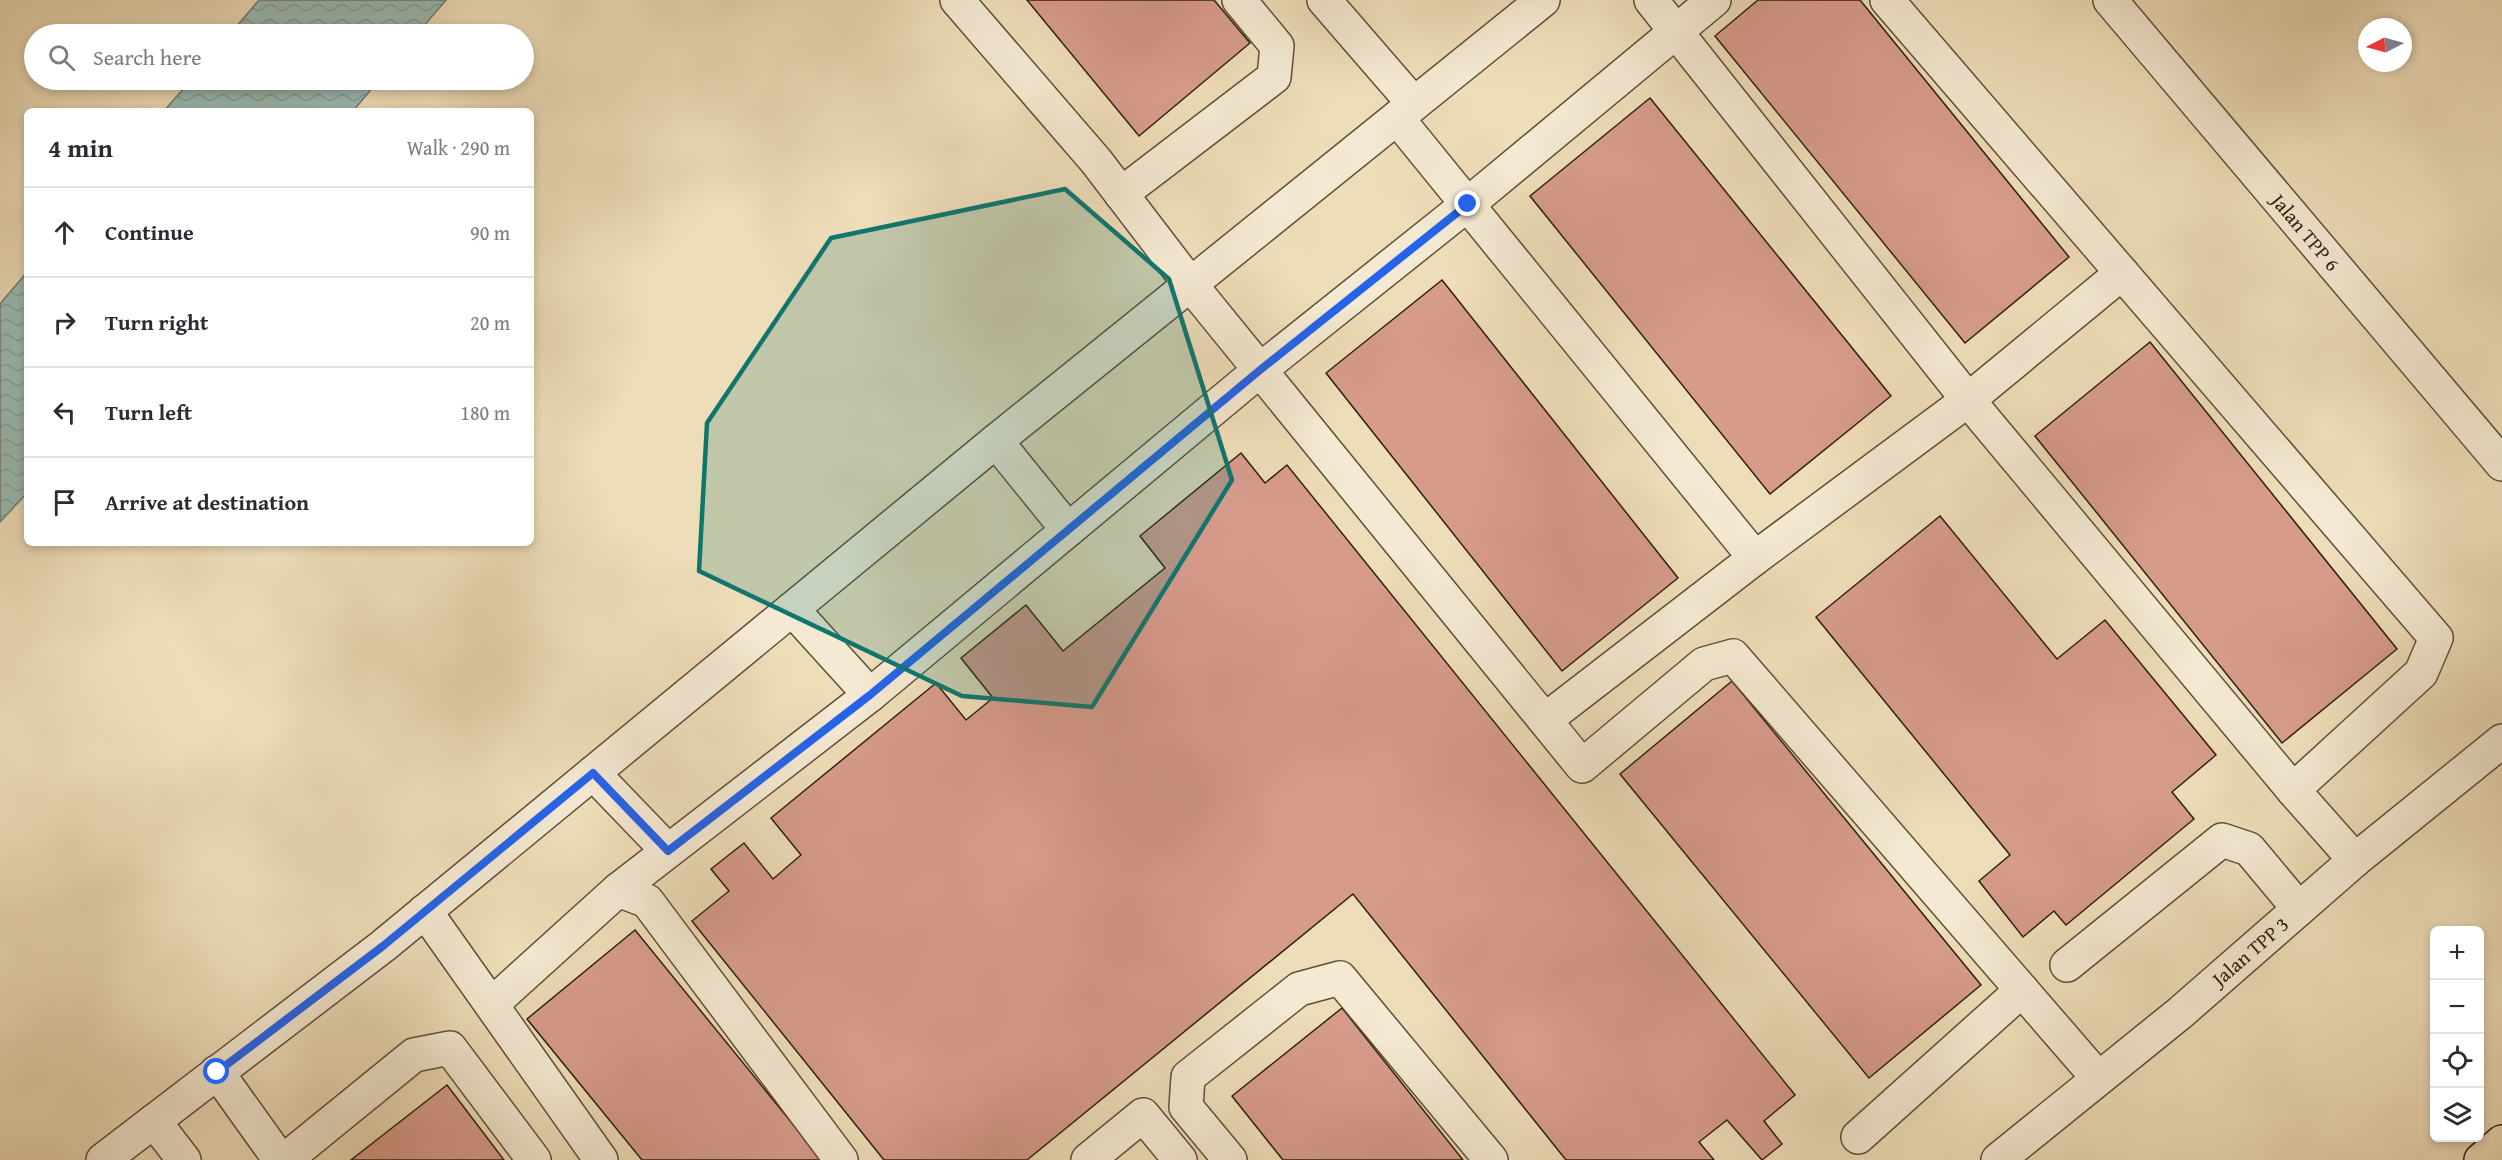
<!DOCTYPE html>
<meta charset="utf-8">
<style>
body{margin:0;font-family:"Gentium Book Plus",serif;background:#f2f2f3;color:#2b2b33}
.controls{position:absolute;right:18px;bottom:18px;display:grid;overflow:hidden;border-radius:9px;box-shadow:0 3px 9px #0003}
.controls button{width:54px;height:54px;display:grid;place-items:center;padding:0;border:0;border-bottom:2px solid #e1e1e2;background:#fff;color:#2b2b33;font:30px sans-serif}
.compass{position:absolute;left:2358px;top:18px;width:54px;height:54px;border-radius:50%;background:#fff;box-shadow:0 3px 9px #0003;rotate:264deg}
.stop{position:absolute;width:18px;height:18px;margin:-14px;border:4px solid #2563eb;border-radius:50%;background:#fff}
.stop.end{background:#2563eb;border-color:#fff;box-shadow:0 2px 6px #0008}
.list{margin:0;padding:0;list-style:none}
h2{display:flex;justify-content:space-between;align-items:center;height:78px;margin:0;padding:0 24px;font-size:26px}
h2 small{font-size:20px;font-weight:400;color:#7c7c81}
.list li{display:grid;grid-template-columns:39px 1fr auto;gap:18px;align-items:center;box-sizing:border-box;height:90px;padding:0 24px;border-top:2px solid #e1e1e2}
.list b{display:block;font-size:22px;white-space:nowrap}
.list em{font-size:20px;font-style:normal;color:#7c7c81}
.icon{flex:none;width:33px;height:33px;fill:none;stroke:currentColor;stroke-width:2;stroke-linecap:round;stroke-linejoin:round}
.map{position:relative;flex:none;width:2502px;height:1160px;overflow:hidden}
.search{position:absolute;background:#fff;box-shadow:0 3px 9px #0003;left:24px;top:24px;width:510px;height:66px;display:flex;align-items:center;gap:15px;box-sizing:border-box;padding:0 21px;border-radius:33px;color:#7c7c81;font-size:22px}
.panel{position:absolute;background:#fff;box-shadow:0 3px 9px #0003;left:24px;top:108px;width:510px;height:438px;border-radius:9px}
.map>svg:first-child{display:block}
.water{fill:url(#water-waves);stroke:#6f7d71;stroke-width:1.5}
.building{fill:#d79b8c;stroke:#2f200e;stroke-width:1.5}
.lines{fill:none;stroke-linecap:round;stroke-linejoin:round}
.minor-casing{stroke:#5f4f39;stroke-width:36}
.highway-casing{stroke:#2f200e;stroke-width:36}
.minor{stroke:#f4e9d2;stroke-width:33}
.highway{stroke:#eeddb9;stroke-width:33}
.route{stroke:#2563eb;stroke-width:8}
.marked{fill:#0f766e;fill-opacity:0.2;stroke:#0f766e;stroke-width:4.5;stroke-linejoin:round}
.labels{text-anchor:middle;dominant-baseline:central;stroke-width:4.5;stroke-linejoin:round;paint-order:stroke}
.street-label{font-size:20px;fill:#2f200e;stroke:#f4e9d2}
</style>
<div class="map">
<svg width="2502" height="1160" viewBox="0 0 2502 1160">
<defs>
<pattern id="water-waves" width="16" height="10" patternUnits="userSpaceOnUse" patternTransform="scale(1.5)"><rect width="16" height="10" fill="#99bbb3"/><path d="M0 5q4-4 8 0t8 0" fill="none" stroke="#84a099"/></pattern>
</defs>
<rect width="100%" height="100%" fill="#eeddb9"/>
<filter id="stains"><feTurbulence type="fractalNoise" baseFrequency=".00333" numOctaves="4"/><feColorMatrix values="0 0 0 0 .2 0 0 0 0 .09 0 0 0 0 .02 0 0 0 .5 -.17"/></filter>
<radialGradient id="worn" r=".72"><stop offset=".6" stop-color="#630" stop-opacity="0"/><stop offset="1" stop-color="#630" stop-opacity=".3"/></radialGradient>
<g class="water">
<polygon points="259,0 446,0 417,34 230,34"/>
<polygon points="191,80 379,80 353,111 164,111"/>
<polygon points="27,272 27,493 0,522 0,304"/>
</g>
<g class="building">
<polygon points="1027,0 1214,0 1250,43 1139,136"/>
<polygon points="1758,0 1860,0 2069,257 1965,343 1715,36"/>
<polygon points="1650,98 1891,396 1770,494 1530,196"/>
<polygon points="1442,280 1678,578 1562,671 1326,373"/>
<polygon points="2150,342 2397,649 2282,743 2035,436"/>
<polygon points="1241,453 1265,483 1287,465 1795,1095 1764,1121 1782,1144 1762,1160 1727,1120 1699,1142 1714,1160 1566,1160 1353,894 1027,1160 884,1160 692,921 729,891 711,869 744,843 773,879 801,855 771,818 936,683 966,720 993,698 961,658 1026,605 1063,651 1165,568 1140,536"/>
<polygon points="1940,516 2057,659 2105,620 2216,755 2172,792 2194,819 2066,925 2054,911 2023,937 1979,881 2010,855 1816,617"/>
<polygon points="1732,681 1981,985 1869,1078 1620,774"/>
<polygon points="635,930 822,1160 642,1160 527,1019"/>
<polygon points="1342,1008 1463,1160 1283,1160 1232,1096"/>
<polygon points="447,1085 504,1160 351,1160"/>
</g>
<g class="lines">
<g class="minor-casing">
<g id="minor">
<polyline points="957,0 1096,161 1190,284 1582,766 1704,664 1733,656 2098,1078"/>
<polyline points="1324,0 1414,104"/>
<polyline points="1651,0 1968,400 2293,790 2355,860"/>
<polyline points="1887,0 2436,638 2421,673 2293,790"/>
<polyline points="2110,0 2502,464"/>
<polyline points="1397,118 1755,558"/>
<polyline points="1121,194 1274,77 1277,46 1239,0"/>
<polyline points="996,441 1068,530"/>
<polyline points="792,609 870,695"/>
<polyline points="1545,720 1755,558 1968,400 2122,273"/>
<polyline points="593,773 668,851"/>
<polyline points="618,890 870,695 1260,370 1468,204 1714,0"/>
<polyline points="425,911 601,1160"/>
<polyline points="2067,965 2222,840 2249,849 2299,909"/>
<polyline points="492,1004 618,890 647,901 841,1160"/>
<polyline points="217,1072 280,1160"/>
<polyline points="154,1121 184,1160"/>
<polyline points="1858,1137 2022,990"/>
<polyline points="103,1160 383,946 996,441 1543,0"/>
<polyline points="285,1160 414,1055 450,1048 534,1160"/>
<polyline points="1088,1160 1143,1115 1180,1160"/>
<polyline points="1230,1160 1186,1107 1188,1077 1299,989 1340,978 1491,1160"/>
<polyline points="1998,1160 2180,1013 2355,860 2502,741"/>
</g>
</g>
<g class="highway-casing">
<polyline id="highway" points="2481,1160 2502,1142"/>
</g>
<use href="#minor" class="minor"/>
<use href="#highway" class="highway"/>
</g>
<g class="lines">
<polyline class="route" points="217,1072 383,946 593,773 668,851 870,695 1260,370 1468,204"/>
</g>
<path class="marked" d="M 1065,189 L 1169,279 L 1232,480 L 1092,707 L 962,696 L 699,571 L 707,423 L 831,238 Z"/>
<g class="labels">
<g class="street-label">
<text transform="translate(2306 232) rotate(50)">Jalan TPP 6</text>
<text transform="translate(2250 951) rotate(-41)">Jalan TPP 3</text>
</g>
</g>
<rect width="100%" height="100%" filter="url(#stains)"/>
<rect width="100%" height="100%" fill="url(#worn)"/>
</svg>
<div class="controls">
<button>+</button>
<button>−</button>
<button><svg class="icon" aria-label="locate" viewBox="0 0 24 24"><circle cx="12" cy="12" r="6"/><path d="M12 2v4M12 18v4M2 12h4M18 12h4"/></svg></button>
<button><svg class="icon" aria-label="layers" viewBox="0 0 24 24"><path d="M12 4l9 5-9 5-9-5zM3 14l9 5 9-5"/></svg></button>
</div>
<svg class="compass" viewBox="-18 -18 36 36"><path d="M0-13l5 13h-10z" fill="#e53935"/><path d="M0 13l5-13h-10z" fill="#7c7c81"/></svg>
<div class="stop" style="left:217px;top:1072px"></div>
<div class="stop end" style="left:1468px;top:204px"></div>
<div class="search"><svg class="icon" aria-label="search" viewBox="0 0 24 24"><circle cx="10" cy="10" r="6"/><path d="M15 15l6 6"/></svg>Search here</div>
<section class="panel">
<h2>4 min<small>Walk · 290 m</small></h2>
<ul class="list">
<li><svg class="icon" aria-label="ahead" viewBox="0 0 24 24"><path d="M12 20V5M6 11l6-6 6 6"/></svg><div><b>Continue</b></div><em>90 m</em></li>
<li><svg class="icon" aria-label="right" viewBox="0 0 24 24"><path d="M7 20v-9h11M14 6l5 5-5 5"/></svg><div><b>Turn right</b></div><em>20 m</em></li>
<li><svg class="icon" aria-label="left" viewBox="0 0 24 24"><path d="M17 20v-9H6M10 6l-5 5 5 5"/></svg><div><b>Turn left</b></div><em>180 m</em></li>
<li><svg class="icon" aria-label="arrive" viewBox="0 0 24 24"><path d="M6 21V4h12l-3 4 3 4H6"/></svg><div><b>Arrive at destination</b></div></li>
</ul>
</section>
</div>
